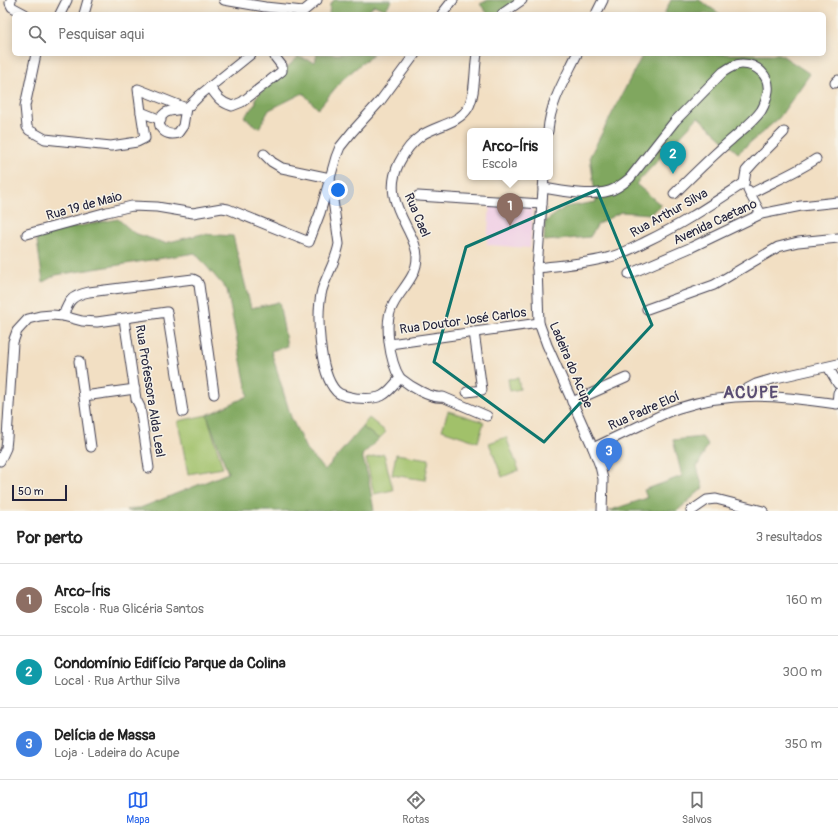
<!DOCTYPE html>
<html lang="pt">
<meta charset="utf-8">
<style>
body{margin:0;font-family:Pangolin,sans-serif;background:#f2f2f2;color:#222}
.scale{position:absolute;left:12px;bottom:10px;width:55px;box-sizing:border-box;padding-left:4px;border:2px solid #22223b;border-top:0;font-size:11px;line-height:14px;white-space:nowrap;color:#22223b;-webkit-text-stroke:3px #f7f3e8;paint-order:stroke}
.you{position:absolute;left:338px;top:190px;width:14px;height:14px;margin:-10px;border:3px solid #fff;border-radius:50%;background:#1a73e8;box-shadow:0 0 0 6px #1a73e833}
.badge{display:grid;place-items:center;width:26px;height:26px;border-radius:50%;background:#2563eb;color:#fff;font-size:13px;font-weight:700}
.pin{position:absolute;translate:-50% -33px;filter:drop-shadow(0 1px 2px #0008)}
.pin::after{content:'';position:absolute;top:21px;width:14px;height:12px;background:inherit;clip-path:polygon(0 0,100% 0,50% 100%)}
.popup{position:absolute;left:467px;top:128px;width:86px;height:52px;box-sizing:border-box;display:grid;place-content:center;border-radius:6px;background:#fff;filter:drop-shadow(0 1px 3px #0005);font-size:13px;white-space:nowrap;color:#767676}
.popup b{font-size:15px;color:#222}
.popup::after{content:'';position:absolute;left:50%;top:100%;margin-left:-8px;border:8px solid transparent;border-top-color:#fff}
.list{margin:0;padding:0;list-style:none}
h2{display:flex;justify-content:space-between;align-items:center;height:52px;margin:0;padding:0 16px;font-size:17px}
h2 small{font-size:13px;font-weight:400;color:#767676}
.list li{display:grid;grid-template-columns:26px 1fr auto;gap:12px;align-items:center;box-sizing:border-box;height:72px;padding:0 16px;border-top:1px solid #e0e0e0}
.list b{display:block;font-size:15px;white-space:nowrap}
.list p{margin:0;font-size:13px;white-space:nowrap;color:#767676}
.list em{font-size:13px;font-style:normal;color:#767676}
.icon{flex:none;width:22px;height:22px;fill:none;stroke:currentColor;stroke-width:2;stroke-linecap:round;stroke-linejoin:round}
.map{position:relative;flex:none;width:838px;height:511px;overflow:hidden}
.search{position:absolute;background:#fff;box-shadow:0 2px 10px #0003;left:12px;right:12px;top:12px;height:44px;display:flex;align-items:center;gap:10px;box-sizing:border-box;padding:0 14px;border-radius:6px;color:#767676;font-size:15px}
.sheet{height:268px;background:#fff}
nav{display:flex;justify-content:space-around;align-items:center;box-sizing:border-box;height:56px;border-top:1px solid #e0e0e0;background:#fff;font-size:11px;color:#767676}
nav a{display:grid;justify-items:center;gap:2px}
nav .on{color:#2563eb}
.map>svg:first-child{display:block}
.built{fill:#f0d0e5}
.green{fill:#a1c16a;stroke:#627252}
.forest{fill:#80a75e;stroke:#51644c}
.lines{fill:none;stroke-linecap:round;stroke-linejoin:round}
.minor-casing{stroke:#413e4f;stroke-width:11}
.minor{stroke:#fff;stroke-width:9}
.marked{fill:none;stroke:#0f766e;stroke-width:3;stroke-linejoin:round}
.labels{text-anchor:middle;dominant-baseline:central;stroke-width:3;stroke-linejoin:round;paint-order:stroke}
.street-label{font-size:13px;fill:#22223b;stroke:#f7f3e8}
.district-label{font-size:17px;font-weight:bold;letter-spacing:1px;fill:#594c72;stroke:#f7f3e8}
</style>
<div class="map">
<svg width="838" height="511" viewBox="0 0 838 511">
<rect width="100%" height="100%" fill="#f7f3e8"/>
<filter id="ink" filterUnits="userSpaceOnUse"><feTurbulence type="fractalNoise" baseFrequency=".025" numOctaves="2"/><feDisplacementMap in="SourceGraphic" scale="8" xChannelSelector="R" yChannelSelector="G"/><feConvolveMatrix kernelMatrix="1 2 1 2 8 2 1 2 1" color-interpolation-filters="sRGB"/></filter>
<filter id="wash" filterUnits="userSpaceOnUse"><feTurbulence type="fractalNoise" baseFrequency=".012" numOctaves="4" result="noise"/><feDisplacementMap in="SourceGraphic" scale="16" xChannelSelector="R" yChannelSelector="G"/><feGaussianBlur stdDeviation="0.9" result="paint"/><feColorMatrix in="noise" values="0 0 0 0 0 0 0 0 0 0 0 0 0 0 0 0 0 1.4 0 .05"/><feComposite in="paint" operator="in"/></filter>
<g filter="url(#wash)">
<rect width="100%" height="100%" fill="#f2dfc3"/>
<polygon class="built" points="490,204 533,207 530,248 487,245"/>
<g class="green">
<polygon points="518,378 520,389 510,391 508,379"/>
<polygon points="448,411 484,422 478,442 442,430"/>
<polygon points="207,415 223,468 188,474 178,421"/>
<polygon points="369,418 386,432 379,439 362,427"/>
<polygon points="506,437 519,470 502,477 489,443"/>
<polygon points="384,454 393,490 374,494 366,459"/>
<polygon points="396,454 429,459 425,480 392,475"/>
</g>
<g class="forest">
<polygon points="334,0 392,0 385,10 374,5 366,14 329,14 330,4"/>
<polygon points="488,0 519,0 499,14 488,14 480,4"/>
<polygon points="671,0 699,0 720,14 664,14"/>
<polygon points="317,54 373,54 343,79 318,109 303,93 269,110 259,128 244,117 256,103 255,98 298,57 315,62"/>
<polygon points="643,54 780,54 810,74 779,118 738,153 698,117 636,184 661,205 650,214 621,212 598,224 590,237 544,241 545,222 565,207 596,202 590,156"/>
<polygon points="118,219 134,233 165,243 202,234 233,236 251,308 279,302 287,346 271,351 291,417 307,451 325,470 362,427 379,439 362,455 368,476 374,511 129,511 126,510 140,508 228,473 207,415 248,396 227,290 195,253 56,275 43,282 36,234"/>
<polygon points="702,437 708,445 697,467 703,488 677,511 608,511 647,498 644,490 682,476 673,440"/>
</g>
</g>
<g filter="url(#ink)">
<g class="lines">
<g class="minor-casing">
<g id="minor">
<polyline points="11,0 10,3 12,7 25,14"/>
<polyline points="224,0 265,7 303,11"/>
<polyline points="60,14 67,0"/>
<polyline points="84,14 88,0"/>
<polyline points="300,14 317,0"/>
<polyline points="442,14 453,0"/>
<polyline points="502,14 522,0"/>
<polyline points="596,14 603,0"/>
<polyline points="36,54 25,106 27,127 29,130 45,139 101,145 111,146 137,142 145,138 141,112 161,120"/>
<path d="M 415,54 L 381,100 L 352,132 L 340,147 L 336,157 L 330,178 L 339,244 C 336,261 327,274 322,290 C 316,313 319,373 336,391 C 341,396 349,397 356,398 C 381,400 385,397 400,378 C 390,362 383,322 393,305 C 401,289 417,277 417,257 C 417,248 413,240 409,232 C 397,208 386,190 399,163 C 404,153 412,142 422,135 C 436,126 459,123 468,108 C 476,94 474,70 477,54"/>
<polyline points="835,83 838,80"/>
<path d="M 210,87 C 217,97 220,102 232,106 L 242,102 L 282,71 L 282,66 L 275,57"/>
<path d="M 186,108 L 183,126 L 178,133 C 164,138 152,123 165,113 C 171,109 180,111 186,108 C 191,105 196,99 200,95 C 217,81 234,68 251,54"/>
<polyline points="141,112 138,89 186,108"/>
<path d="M 548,131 C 550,103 565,79 577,54"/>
<polyline points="544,177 537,268 539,323 547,345 593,448 600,466 603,479 602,511"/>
<polyline points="744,183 746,171 754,162 784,132"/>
<path d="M 543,188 C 563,191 589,197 609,191 C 617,189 624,183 630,178 L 675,121 L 723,72 C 729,68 735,64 742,64 C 757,64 770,76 768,91 C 767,98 764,106 761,111 C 753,122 742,130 732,139 C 712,156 693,175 674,194"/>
<polyline points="748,190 761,214"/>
<path d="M 750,194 C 772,182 795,173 816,159"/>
<polyline points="418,196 542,204"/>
<polyline points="27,234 107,212 132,206 157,207 193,213 222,208 228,209 309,242 320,213 330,178 282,168 272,162 264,154"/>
<path d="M 537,268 C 561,265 586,264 610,257 C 623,254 635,247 647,241 C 681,225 712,204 744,183"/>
<polyline points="629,274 692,247 761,214 801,206 838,202"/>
<polyline points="647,309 714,285 778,247 798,242 838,238"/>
<path d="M 63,316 C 69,300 71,296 89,292 L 193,279 L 197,281 L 199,285 L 214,394"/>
<polyline points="124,319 136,399 140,407 149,468"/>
<polyline points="390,344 539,323"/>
<polyline points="79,361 91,447"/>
<polyline points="828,367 838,384"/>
<path d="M 400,378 C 410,386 430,399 443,397 L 487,416"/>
<polyline points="467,392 482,390 474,332"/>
<polyline points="735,395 756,384 776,378 838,364"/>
<polyline points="84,396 135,389"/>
<polyline points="572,402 626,378"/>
<path d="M 593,448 C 610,440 626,432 643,424 C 655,418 666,412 679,408 C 733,390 782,396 837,404 L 838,393"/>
<polyline points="0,461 6,448 7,438 13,342 17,331 28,319 40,316 52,315 63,316 82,321 97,322 167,312 183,412"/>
<polyline points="691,511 707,500 716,499 763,511"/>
</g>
</g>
<use href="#minor" class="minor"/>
</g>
</g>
<path class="marked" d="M 597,190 L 652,325 L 544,442 L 434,362 L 466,247 Z"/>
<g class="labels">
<g class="street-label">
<text transform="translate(84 206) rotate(-15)">Rua 19 de Maio</text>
<text transform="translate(669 213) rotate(-29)">Rua Arthur Silva</text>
<text transform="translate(417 215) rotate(67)">Rua Cael</text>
<text transform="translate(715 222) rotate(-25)">Avenida Caetano</text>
<text transform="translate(463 321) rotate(-8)">Rua Doutor José Carlos</text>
<text transform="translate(571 365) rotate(67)">Ladeira do Acupe</text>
<text transform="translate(150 391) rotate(81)">Rua Professora Alda Leal</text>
<text transform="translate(644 411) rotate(-24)">Rua Padre Eloí</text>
</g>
<g class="district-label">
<text x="751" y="392">ACUPE</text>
</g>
</g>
</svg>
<div class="scale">50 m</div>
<div class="you"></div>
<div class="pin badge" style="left:510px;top:226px;background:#8d6e63">1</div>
<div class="popup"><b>Arco-Íris</b>Escola</div>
<div class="pin badge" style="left:673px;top:174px;background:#0f9aa8">2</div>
<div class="pin badge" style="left:609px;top:471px;background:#3f7fe0">3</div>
<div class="search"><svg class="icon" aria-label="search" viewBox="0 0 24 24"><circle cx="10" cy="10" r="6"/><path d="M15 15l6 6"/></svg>Pesquisar aqui</div>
</div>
<section class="sheet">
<h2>Por perto<small>3 resultados</small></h2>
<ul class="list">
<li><span class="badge" style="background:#8d6e63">1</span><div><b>Arco-Íris</b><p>Escola · Rua Glicéria Santos</p></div><em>160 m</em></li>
<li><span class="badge" style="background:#0f9aa8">2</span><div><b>Condomínio Edifício Parque da Colina</b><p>Local · Rua Arthur Silva</p></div><em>300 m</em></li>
<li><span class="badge" style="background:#3f7fe0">3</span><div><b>Delícia de Massa</b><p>Loja · Ladeira do Acupe</p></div><em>350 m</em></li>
</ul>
</section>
<nav>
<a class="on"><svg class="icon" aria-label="map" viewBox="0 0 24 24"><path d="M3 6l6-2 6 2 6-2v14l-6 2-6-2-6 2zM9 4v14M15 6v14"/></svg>Mapa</a>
<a><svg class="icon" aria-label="directions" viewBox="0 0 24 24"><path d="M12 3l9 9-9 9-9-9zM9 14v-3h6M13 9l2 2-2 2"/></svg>Rotas</a>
<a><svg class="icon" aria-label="saved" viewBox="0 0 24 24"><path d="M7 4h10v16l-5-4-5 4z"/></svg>Salvos</a>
</nav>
